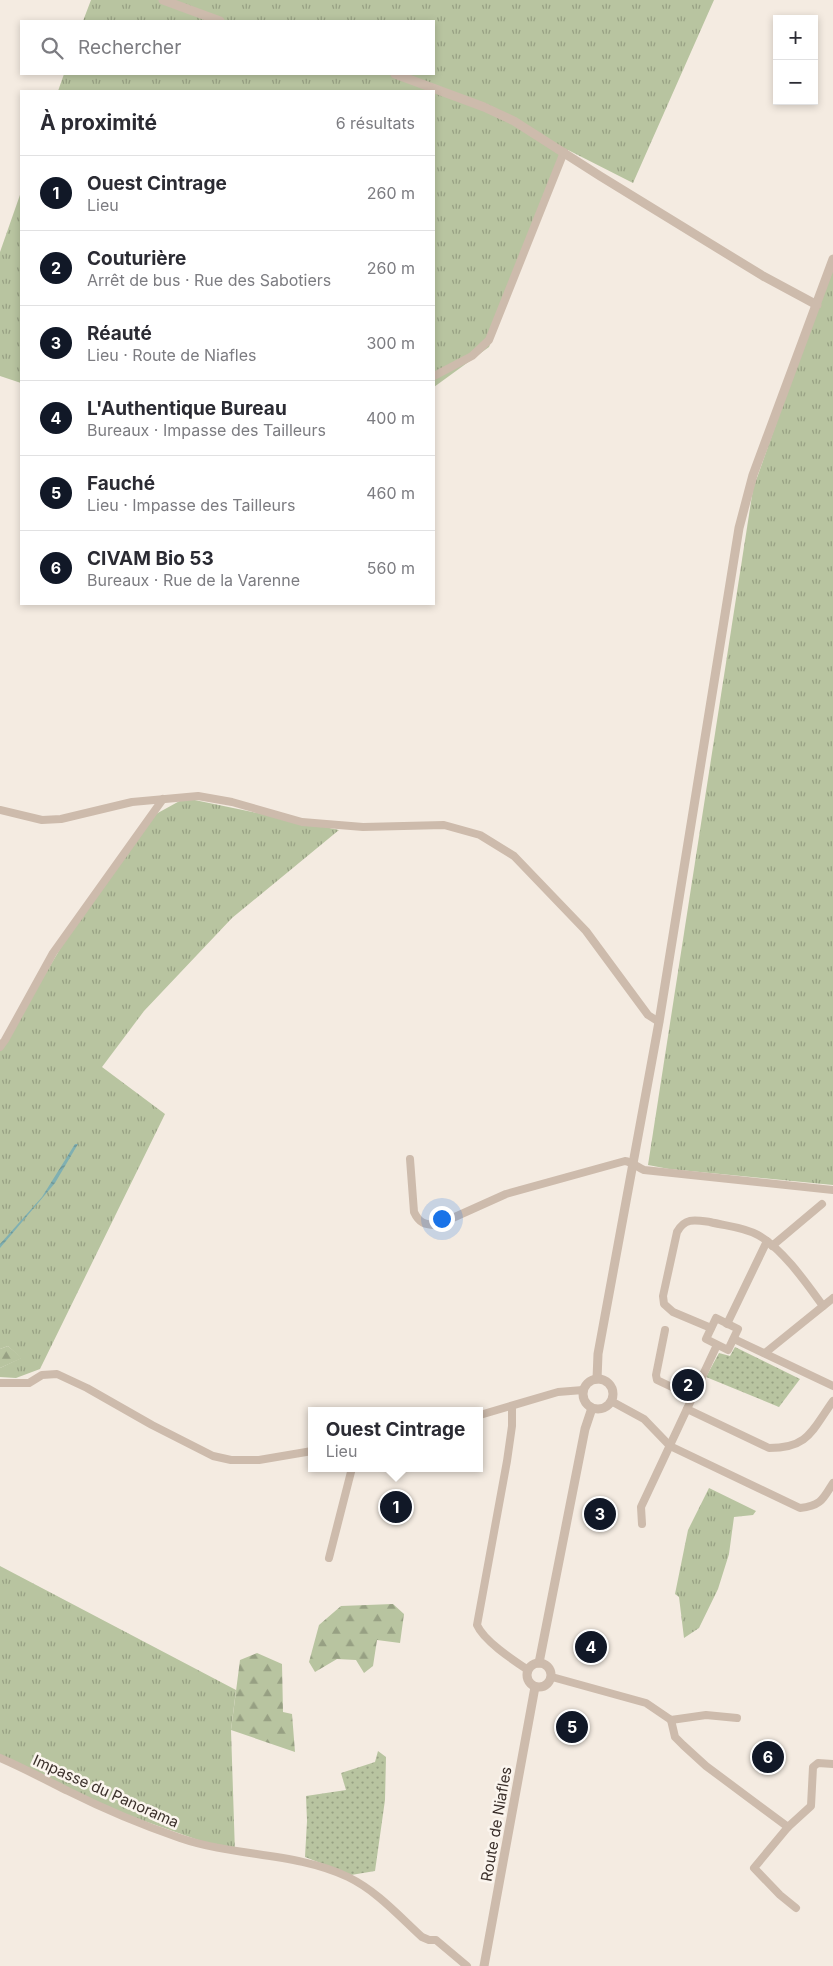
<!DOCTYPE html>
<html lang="fr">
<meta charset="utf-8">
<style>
body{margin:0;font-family:Inter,sans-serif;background:#f7f7f7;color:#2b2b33}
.controls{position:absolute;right:15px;top:15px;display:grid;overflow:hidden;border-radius:0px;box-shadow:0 2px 8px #0003}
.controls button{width:45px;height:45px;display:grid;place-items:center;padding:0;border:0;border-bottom:1px solid #e1e1e2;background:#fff;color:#2b2b33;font:25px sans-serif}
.you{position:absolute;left:441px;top:1218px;width:18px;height:18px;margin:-12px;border:4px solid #fff;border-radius:50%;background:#1a73e8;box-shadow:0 0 0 8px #1a73e833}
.badge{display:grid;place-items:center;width:32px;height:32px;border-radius:50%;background:#111827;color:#fff;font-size:16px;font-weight:700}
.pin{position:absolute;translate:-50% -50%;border:2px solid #fff;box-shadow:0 1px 5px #0006}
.popup{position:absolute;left:308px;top:1407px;width:175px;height:65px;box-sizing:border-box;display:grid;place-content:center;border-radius:0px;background:#fff;filter:drop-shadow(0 1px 4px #0005);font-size:16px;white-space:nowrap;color:#7c7c81}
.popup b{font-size:19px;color:#2b2b33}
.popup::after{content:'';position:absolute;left:50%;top:100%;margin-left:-10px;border:10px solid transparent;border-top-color:#fff}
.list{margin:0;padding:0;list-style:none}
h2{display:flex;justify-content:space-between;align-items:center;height:65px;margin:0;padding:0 20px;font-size:21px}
h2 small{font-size:16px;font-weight:400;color:#7c7c81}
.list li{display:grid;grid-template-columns:32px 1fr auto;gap:15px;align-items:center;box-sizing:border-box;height:75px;padding:0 20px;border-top:1px solid #e1e1e2}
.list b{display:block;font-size:19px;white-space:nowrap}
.list p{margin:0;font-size:16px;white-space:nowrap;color:#7c7c81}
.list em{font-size:16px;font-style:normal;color:#7c7c81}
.icon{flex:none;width:28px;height:28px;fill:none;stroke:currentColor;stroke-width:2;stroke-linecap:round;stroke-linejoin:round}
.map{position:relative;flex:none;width:833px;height:1966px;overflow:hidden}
.search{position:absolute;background:#fff;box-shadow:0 2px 8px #0003;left:20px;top:20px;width:415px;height:55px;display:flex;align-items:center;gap:12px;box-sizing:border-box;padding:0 18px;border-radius:0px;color:#7c7c81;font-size:19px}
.panel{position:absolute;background:#fff;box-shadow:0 2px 8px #0003;left:20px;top:90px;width:415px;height:515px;border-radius:0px}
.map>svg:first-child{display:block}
.grass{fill:url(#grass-tufts)}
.forest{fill:url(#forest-firs)}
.park{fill:url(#park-dots)}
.water{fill:url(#water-waves)}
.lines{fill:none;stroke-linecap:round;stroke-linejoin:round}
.minor{stroke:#cdbbac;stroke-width:8}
.tertiary{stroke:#cdbbac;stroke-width:9}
.labels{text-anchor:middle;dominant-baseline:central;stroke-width:5;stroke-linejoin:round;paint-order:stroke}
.street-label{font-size:15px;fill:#3b302b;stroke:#fbf5ee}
</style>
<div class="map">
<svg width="833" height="1966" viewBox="0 0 833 1966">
<defs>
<pattern id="grass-tufts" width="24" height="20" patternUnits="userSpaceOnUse" patternTransform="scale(1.25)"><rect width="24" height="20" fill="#b8c4a0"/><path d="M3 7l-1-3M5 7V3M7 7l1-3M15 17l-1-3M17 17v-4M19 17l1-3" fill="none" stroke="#97a083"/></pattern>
<pattern id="forest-firs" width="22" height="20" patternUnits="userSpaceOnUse" patternTransform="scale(1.25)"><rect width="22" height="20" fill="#b8c4a0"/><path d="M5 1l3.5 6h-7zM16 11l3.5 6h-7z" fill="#97a083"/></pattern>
<pattern id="park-dots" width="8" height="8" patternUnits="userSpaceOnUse" patternTransform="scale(1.25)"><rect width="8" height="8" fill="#b8c4a0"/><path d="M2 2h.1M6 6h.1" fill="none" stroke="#97a083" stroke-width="1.8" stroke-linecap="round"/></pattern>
<pattern id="water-waves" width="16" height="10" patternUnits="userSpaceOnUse" patternTransform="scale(1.25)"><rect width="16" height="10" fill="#7fb0b2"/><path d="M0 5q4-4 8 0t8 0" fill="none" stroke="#699091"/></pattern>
</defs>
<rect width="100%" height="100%" fill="#f4ebe1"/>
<g class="grass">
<polygon points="91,0 714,0 633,183 568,150 489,347 434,387 434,91 58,91 64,74 434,74 434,21 83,21"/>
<polygon points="21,192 21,383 0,376 0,252"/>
<polygon points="833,263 833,1185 669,1169 648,1165 753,489"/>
<polygon points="185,798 339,830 232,918 144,1011 102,1067 165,1114 40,1369 16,1378 0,1377 0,1368 21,1358 8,1346 0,1349 0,1050 66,939 156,814"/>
<polygon points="709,1488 756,1511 753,1515 734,1517 729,1554 718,1589 699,1628 684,1638 679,1597 675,1594 688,1530"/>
<polygon points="0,1566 236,1690 231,1730 235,1853 96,1804 0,1761"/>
</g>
<g class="forest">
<polygon points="8,1346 22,1358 0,1368 0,1349"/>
<polygon points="393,1604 404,1614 400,1643 377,1640 373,1666 364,1673 356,1660 337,1659 315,1672 309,1662 319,1625 341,1606"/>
<polygon points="257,1653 282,1664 283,1712 292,1714 295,1752 231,1730 240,1660"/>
</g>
<g class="park">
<polygon points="735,1347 800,1379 779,1407 706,1377 719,1353 730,1356"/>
<polygon points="378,1751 386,1757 385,1800 375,1871 351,1875 305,1857 307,1821 306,1796 346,1790 341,1773 375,1762"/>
</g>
<polygon class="water" points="75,1144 78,1144 55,1183 0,1248 0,1244 42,1197"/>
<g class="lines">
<g class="minor">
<polyline points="434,376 472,356 489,340 564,152"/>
<polyline points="0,810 42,820 61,819 132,802 198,796 232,802 302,822 363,827 444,825 480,835 514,856 586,931 648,1015 659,1022"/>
<polyline points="0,1047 5,1040 53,953 163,799"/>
<path d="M 410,1159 L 414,1212 C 419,1223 425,1225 437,1225 L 506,1194 L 625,1161 C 632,1162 637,1167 644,1170 L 833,1190"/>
<polyline points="772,1246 822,1204"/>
<polygon points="716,1318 738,1329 728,1350 706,1339"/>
<polyline points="727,1324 767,1241"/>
<path d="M 711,1328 L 673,1312 L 664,1304 L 663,1296 L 677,1232 C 685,1217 696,1220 710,1222 C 726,1226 744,1227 758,1235 C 782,1248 807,1284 823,1306"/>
<polyline points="665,1330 656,1375 657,1380 693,1397"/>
<polyline points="734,1339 833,1386"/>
<polyline points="765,1353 833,1298"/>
<polyline points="0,1383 29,1383 42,1375 57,1374 87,1388 152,1425 213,1456 231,1460 259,1460 312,1451"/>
<path d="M 611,1401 L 644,1419 L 670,1446 L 800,1508 C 821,1506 823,1499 833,1483"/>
<path d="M 512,1406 L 512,1426 L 507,1461 L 477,1625 C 484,1641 513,1660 528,1670"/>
<path d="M 687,1409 L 769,1448 C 809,1448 812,1430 833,1401"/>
<polyline points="480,1415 558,1392 583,1390"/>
<polyline points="642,1524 641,1507 717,1345"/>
<polyline points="329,1558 352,1468"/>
<polyline points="552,1677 646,1703 671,1720 706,1715 737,1718"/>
<polyline points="671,1720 675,1737 683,1745 706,1766 788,1827"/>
<path d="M 0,1758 C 23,1768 46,1780 68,1791 C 104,1809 142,1825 180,1838 C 235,1857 295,1852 348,1877 C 377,1891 399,1916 422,1937 L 429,1940 L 436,1940 L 467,1966"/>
<polyline points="796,1908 780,1895 754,1868 788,1827 811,1806 813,1767 818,1763 833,1764"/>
</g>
<g class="tertiary">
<polyline points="163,0 220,21"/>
<polyline points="395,74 484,107 514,121 600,176 763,276 817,305"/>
<circle cx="598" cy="1394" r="15"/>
<polyline points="597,1379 598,1354 659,1022 739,528 753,475 833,259"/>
<circle cx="539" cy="1675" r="12"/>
<polyline points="539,1663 585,1429 592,1408"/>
<polyline points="484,1966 535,1687"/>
</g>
</g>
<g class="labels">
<g class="street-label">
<text transform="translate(106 1791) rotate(24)">Impasse du Panorama</text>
<text transform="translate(496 1824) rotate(-80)">Route de Niafles</text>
</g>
</g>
</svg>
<div class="controls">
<button>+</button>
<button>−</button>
</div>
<div class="you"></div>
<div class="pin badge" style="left:396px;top:1507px">1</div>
<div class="popup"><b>Ouest Cintrage</b>Lieu</div>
<div class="pin badge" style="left:688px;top:1385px">2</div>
<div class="pin badge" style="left:600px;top:1514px">3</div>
<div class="pin badge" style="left:591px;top:1647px">4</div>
<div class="pin badge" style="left:572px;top:1727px">5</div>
<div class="pin badge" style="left:768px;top:1757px">6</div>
<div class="search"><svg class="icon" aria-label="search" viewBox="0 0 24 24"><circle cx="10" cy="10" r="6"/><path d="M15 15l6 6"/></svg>Rechercher</div>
<section class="panel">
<h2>À proximité<small>6 résultats</small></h2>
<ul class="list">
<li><span class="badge">1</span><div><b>Ouest Cintrage</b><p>Lieu</p></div><em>260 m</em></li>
<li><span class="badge">2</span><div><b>Couturière</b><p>Arrêt de bus · Rue des Sabotiers</p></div><em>260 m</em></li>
<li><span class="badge">3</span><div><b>Réauté</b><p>Lieu · Route de Niafles</p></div><em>300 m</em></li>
<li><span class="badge">4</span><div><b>L'Authentique Bureau</b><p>Bureaux · Impasse des Tailleurs</p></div><em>400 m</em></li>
<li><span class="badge">5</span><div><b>Fauché</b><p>Lieu · Impasse des Tailleurs</p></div><em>460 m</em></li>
<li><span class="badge">6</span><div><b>CIVAM Bio 53</b><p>Bureaux · Rue de la Varenne</p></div><em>560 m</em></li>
</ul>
</section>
</div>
